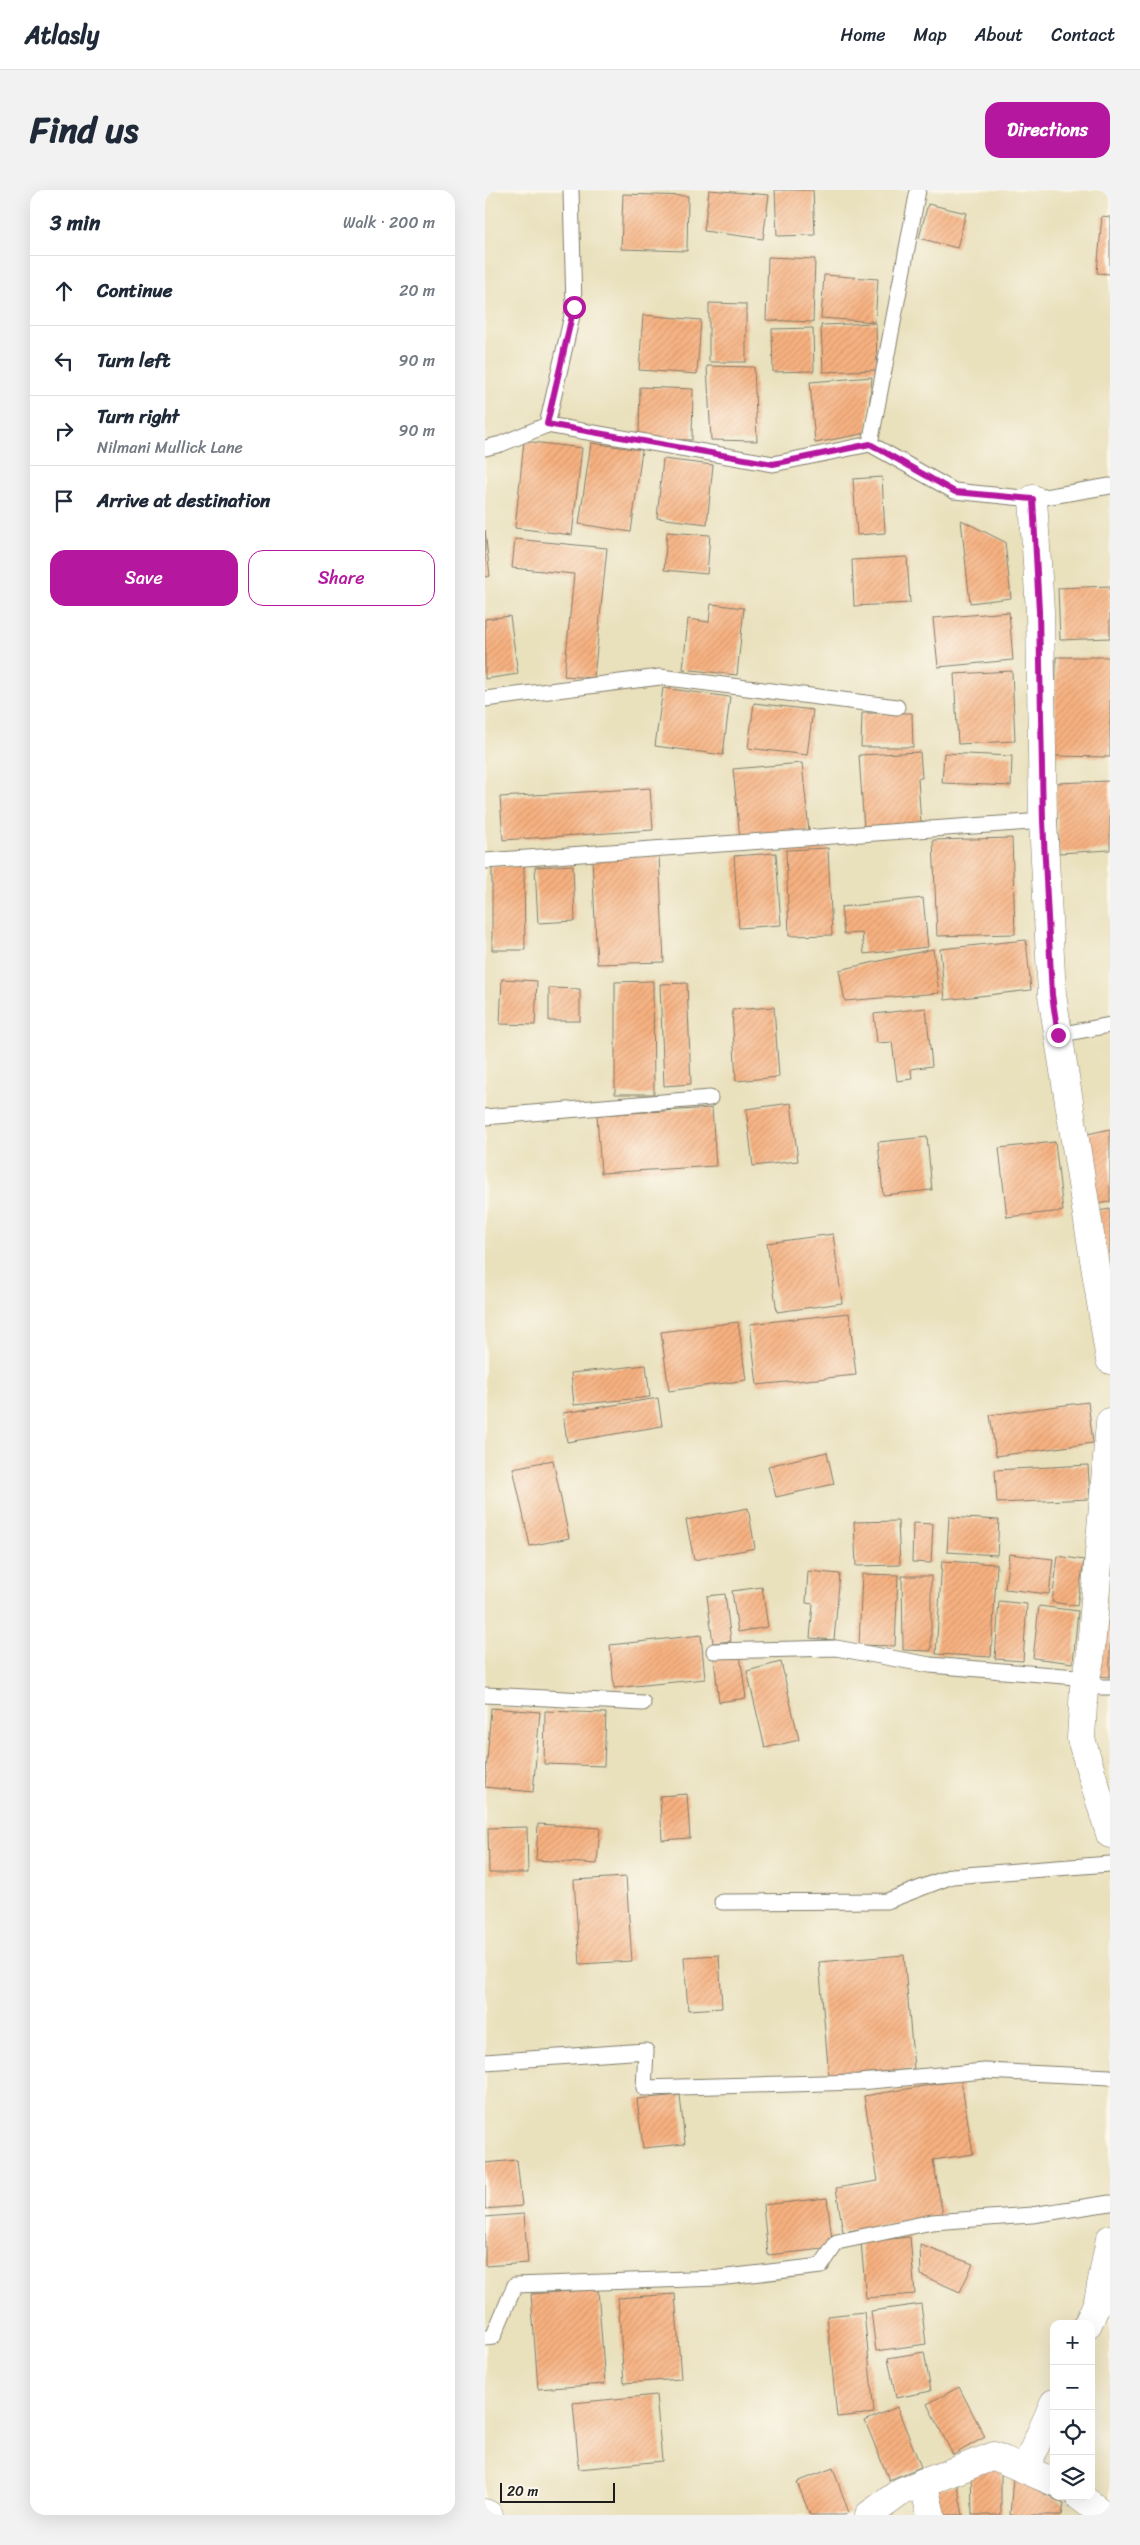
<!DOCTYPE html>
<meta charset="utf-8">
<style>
body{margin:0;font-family:Sriracha,sans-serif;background:#f2f2f3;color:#1f2937}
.controls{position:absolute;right:15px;bottom:15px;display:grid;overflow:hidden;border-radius:10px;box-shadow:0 5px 20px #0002}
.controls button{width:45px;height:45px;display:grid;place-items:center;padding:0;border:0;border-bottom:1px solid #e0e1e3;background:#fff;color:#1f2937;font:25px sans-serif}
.scale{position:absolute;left:15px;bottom:12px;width:115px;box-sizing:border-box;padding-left:5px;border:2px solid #1c1c1c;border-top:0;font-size:14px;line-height:18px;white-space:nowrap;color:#1c1c1c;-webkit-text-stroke:4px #fbf7ec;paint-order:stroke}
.stop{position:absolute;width:15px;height:15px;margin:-11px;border:4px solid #b5179e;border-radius:50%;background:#fff}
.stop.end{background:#b5179e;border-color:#fff;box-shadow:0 1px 5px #0008}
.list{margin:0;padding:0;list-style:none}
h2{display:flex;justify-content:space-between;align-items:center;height:65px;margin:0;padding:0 20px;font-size:21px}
h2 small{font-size:16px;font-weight:400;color:#747a83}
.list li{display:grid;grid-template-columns:32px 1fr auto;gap:15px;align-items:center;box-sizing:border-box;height:70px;padding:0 20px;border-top:1px solid #e0e1e3}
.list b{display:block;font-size:19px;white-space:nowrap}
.list p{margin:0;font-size:16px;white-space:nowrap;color:#747a83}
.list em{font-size:16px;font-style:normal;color:#747a83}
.actions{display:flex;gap:10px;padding:15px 20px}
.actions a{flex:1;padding:11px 0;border:1px solid #b5179e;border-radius:15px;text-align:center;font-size:18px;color:#b5179e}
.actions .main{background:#b5179e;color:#fff}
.icon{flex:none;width:28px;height:28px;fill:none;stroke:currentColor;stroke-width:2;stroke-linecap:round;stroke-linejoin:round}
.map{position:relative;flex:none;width:625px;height:2325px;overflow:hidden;border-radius:15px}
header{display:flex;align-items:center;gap:30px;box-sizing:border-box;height:70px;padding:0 25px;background:#fff;border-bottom:1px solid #e0e1e3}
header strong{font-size:24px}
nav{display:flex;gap:28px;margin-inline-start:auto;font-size:18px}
.intro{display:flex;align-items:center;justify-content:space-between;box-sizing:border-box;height:120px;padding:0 30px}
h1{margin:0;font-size:35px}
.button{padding:12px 22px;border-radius:15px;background:#b5179e;color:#fff;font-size:18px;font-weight:700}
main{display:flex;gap:30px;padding:0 30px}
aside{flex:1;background:#fff;border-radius:15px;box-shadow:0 5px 20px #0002}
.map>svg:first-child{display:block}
.building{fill:url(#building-hatch)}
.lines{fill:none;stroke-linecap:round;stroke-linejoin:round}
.service-casing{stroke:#827e6c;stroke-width:17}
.minor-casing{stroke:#827e6c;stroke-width:29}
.tertiary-casing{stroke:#827e6c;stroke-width:29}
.service{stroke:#fff;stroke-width:15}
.minor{stroke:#fff;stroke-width:28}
.tertiary{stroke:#fff;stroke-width:28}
.route{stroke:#b5179e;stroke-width:6}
</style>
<header>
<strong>Atlasly</strong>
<nav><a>Home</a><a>Map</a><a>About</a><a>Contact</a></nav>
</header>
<div class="intro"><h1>Find us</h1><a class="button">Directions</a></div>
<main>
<aside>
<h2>3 min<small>Walk · 200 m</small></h2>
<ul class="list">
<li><svg class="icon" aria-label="ahead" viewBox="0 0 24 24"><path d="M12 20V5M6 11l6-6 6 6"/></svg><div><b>Continue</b></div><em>20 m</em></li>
<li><svg class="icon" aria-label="left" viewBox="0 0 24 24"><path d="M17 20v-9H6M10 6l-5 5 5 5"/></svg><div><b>Turn left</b></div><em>90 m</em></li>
<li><svg class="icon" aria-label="right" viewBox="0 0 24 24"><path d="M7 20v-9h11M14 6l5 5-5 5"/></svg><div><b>Turn right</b><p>Nilmani Mullick Lane</p></div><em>90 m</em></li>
<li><svg class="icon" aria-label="arrive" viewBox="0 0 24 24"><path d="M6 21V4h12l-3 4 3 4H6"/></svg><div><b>Arrive at destination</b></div></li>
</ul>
<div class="actions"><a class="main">Save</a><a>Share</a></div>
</aside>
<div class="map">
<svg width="625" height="2325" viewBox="0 0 625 2325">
<defs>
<pattern id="building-hatch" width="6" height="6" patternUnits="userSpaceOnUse" patternTransform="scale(1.25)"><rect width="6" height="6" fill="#f7b180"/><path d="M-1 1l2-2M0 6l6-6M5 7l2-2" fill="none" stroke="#d3986e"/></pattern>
</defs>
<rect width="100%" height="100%" fill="#fbf7ec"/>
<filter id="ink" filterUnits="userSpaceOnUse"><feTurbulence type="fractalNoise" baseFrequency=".02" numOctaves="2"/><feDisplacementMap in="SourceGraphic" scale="10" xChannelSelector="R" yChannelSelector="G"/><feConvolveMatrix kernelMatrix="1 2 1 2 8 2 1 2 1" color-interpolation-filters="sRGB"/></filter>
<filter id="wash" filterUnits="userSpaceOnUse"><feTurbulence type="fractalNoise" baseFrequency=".0096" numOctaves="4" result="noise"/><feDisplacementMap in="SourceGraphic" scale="20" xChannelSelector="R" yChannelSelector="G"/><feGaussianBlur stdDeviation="1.12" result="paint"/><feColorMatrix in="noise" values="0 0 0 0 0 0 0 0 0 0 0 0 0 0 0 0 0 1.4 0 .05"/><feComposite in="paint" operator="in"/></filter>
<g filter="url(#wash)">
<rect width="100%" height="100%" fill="#e9e0bc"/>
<g id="blocks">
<g class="building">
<polygon points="224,0 284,5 278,49 219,41"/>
<polygon points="290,0 328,0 330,45 292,46"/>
<polygon points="138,4 203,6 202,61 136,59"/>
<polygon points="443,14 481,23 472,58 434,48"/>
<polygon points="617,26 625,27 625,84 612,83"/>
<polygon points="283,67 330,69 328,132 281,130"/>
<polygon points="339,85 393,89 390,132 336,128"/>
<polygon points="224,113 261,114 261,172 224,172"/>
<polygon points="158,125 216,130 212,184 154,180"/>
<polygon points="391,133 392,180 338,182 336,135"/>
<polygon points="328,138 329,181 288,182 287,139"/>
<polygon points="222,176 269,177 272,251 226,250"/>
<polygon points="387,187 382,243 330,253 325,192"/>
<polygon points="155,197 208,199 207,250 154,249"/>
<polygon points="39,251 97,258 87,345 30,338"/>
<polygon points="106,253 157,260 146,342 94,334"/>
<polygon points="178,269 228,275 222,334 172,328"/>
<polygon points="397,287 400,343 372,345 368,289"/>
<polygon points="476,330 520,352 526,408 485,413"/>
<polygon points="0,340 5,386 0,387"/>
<polygon points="182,342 225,345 222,384 179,380"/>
<polygon points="30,349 122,358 109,488 79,486 89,384 27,378"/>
<polygon points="422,367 425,413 369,416 367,370"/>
<polygon points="625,396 625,448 575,450 573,398"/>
<polygon points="226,414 259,418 252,485 198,479 203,429 224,432"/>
<polygon points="524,422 528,470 453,477 448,428"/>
<polygon points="25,426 33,484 0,489 0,429"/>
<polygon points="571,467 625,467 625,567 570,566"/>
<polygon points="527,481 530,551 473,554 469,484"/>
<polygon points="178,498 245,507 238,565 170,556"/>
<polygon points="269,513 328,520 322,565 263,558"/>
<polygon points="377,523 427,523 428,557 376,557"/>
<polygon points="435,562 437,588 433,588 436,636 379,639 374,565"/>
<polygon points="459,563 527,566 526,596 457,593"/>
<polygon points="317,573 324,641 255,648 248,579"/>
<polygon points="625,591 625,660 574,663 570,593"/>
<polygon points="165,598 168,640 18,650 15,607"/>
<polygon points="527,648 530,744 452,746 448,650"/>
<polygon points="343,658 347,745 304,746 301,660"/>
<polygon points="291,663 296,735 254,738 249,666"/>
<polygon points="174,665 179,772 112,774 107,668"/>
<polygon points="88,675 90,731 53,733 50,677"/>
<polygon points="7,676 39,676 40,760 7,760"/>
<polygon points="438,708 443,757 379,764 377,743 359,744 356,717"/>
<polygon points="541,750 546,800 460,810 455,759"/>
<polygon points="448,759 454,803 360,811 354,780"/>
<polygon points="17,789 52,791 50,835 15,834"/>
<polygon points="168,791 169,904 130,904 130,792"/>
<polygon points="202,793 206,894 179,896 175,794"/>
<polygon points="64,798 95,799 95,831 64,831"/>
<polygon points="289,817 294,887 251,891 247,820"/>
<polygon points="441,818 447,876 426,879 427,889 412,891 407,852 392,853 389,824"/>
<polygon points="306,913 313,971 268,976 261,919"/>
<polygon points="227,918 231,976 116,983 112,925"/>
<polygon points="625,939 625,1012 611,1014 598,945"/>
<polygon points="442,947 447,1000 398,1005 393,952"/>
<polygon points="570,952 578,1021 522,1027 514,958"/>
<polygon points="625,1019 625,1098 607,1022"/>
<polygon points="348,1044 357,1113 292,1122 282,1053"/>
<polygon points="364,1123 371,1185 272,1195 265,1134"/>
<polygon points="253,1132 261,1190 184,1201 176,1142"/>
<polygon points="161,1175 165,1207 89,1215 86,1183"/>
<polygon points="173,1208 177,1236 82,1252 78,1223"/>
<polygon points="603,1212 608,1253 511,1266 505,1225"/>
<polygon points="342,1262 349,1294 291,1307 283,1276"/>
<polygon points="68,1270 84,1348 45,1356 28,1278"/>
<polygon points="603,1275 605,1309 512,1313 510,1280"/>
<polygon points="263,1318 270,1358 209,1370 201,1330"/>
<polygon points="464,1327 514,1330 512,1365 462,1362"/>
<polygon points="413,1331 415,1375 371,1376 369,1332"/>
<polygon points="428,1333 448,1334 446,1373 427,1372"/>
<polygon points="524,1364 568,1369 564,1404 520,1399"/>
<polygon points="573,1366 599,1370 592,1416 567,1412"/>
<polygon points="457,1371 512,1374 506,1467 451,1464"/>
<polygon points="323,1381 355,1384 349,1450 325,1448 328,1414 321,1413"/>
<polygon points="377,1384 413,1385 410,1456 374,1455"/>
<polygon points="417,1386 446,1386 446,1461 418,1460"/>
<polygon points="277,1397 283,1437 253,1442 247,1401"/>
<polygon points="240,1404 246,1451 228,1453 222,1406"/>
<polygon points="514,1411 542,1414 538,1471 510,1469"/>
<polygon points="554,1416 593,1421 588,1473 548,1468"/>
<polygon points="617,1432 625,1432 625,1487 611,1486"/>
<polygon points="216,1445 220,1489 129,1498 125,1455"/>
<polygon points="255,1465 261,1508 234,1512 229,1469"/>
<polygon points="296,1472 314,1550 280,1558 262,1481"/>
<polygon points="6,1518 55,1522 48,1602 0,1597"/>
<polygon points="60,1521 121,1523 119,1576 59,1574"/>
<polygon points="202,1604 205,1648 177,1650 175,1606"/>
<polygon points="53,1634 115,1638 112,1674 51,1670"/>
<polygon points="42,1637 43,1683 4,1683 3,1638"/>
<polygon points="141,1687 147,1771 95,1774 89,1690"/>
<polygon points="234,1765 237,1818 203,1820 199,1767"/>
<polygon points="419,1765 429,1879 344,1887 334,1772"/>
<polygon points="476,1890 488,1964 448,1970 458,2025 358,2042 351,1998 393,1991 379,1906"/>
<polygon points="195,1905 200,1954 158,1958 152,1909"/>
<polygon points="32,1970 37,2016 0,2019 0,1973"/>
<polygon points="342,2008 348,2058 283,2065 278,2015"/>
<polygon points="39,2024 43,2073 0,2076 0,2027"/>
<polygon points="425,2047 430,2104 381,2108 376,2052"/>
<polygon points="435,2055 488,2074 475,2102 436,2085"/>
<polygon points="113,2099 120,2194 53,2199 46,2104"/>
<polygon points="190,2104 196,2189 139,2193 133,2108"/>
<polygon points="436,2114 441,2154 391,2161 386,2121"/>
<polygon points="379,2122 389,2223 352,2227 342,2126"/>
<polygon points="439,2162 446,2201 411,2208 403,2168"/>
<polygon points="474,2197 500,2247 468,2265 442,2214"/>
<polygon points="171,2205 177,2271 94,2279 88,2213"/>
<polygon points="412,2217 436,2277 404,2290 380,2231"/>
<polygon points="516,2277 516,2325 487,2325 486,2278"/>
<polygon points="348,2278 364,2323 359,2325 325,2325 312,2292"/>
<polygon points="528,2287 579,2314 577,2325 525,2325"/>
<polygon points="472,2295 478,2325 453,2325 448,2299"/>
</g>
</g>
</g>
<g filter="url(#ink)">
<use href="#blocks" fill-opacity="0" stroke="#827e6c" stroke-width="1"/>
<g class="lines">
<g class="service-casing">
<g id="service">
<polyline points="433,0 385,254 469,301 548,309 625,296"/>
<polyline points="62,235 89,117 86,0"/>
<polyline points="0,258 16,254 62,235 288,274 385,254"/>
<polyline points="0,509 175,487 412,517"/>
<polyline points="0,671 558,631"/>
<polyline points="573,845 625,835"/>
<polyline points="0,927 225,908"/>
<polyline points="229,1461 351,1458 445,1475 603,1488"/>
<polyline points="599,1497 625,1497"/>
<polyline points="0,1505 158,1513"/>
<polyline points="237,1712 402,1711 467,1686 625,1674"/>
<polyline points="0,1872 161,1861 159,1898 374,1892 500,1881 625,1887"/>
<polyline points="0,2148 8,2147 30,2095 233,2088 336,2076 352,2052 447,2032 547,2025 625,2013"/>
</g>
</g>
<g class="minor-casing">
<g id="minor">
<polyline points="548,309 555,421 558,631 567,805 625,1170"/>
<polyline points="625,1232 605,1470 599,1497 596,1549 625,1644"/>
<polyline points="438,2292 446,2325"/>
<polyline points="594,2306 619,2325"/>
<polyline points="0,2323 4,2325"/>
<polyline points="384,2325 417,2301 509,2266 569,2292"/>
</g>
</g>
<g class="tertiary-casing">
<g id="tertiary">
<polyline points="603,2134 613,2111 625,2049"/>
<polyline points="540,2279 569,2213"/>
</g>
</g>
<use href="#service" class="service"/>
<use href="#minor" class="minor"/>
<use href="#tertiary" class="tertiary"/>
</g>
</g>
<g class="lines" filter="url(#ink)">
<polyline class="route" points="89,117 62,234 288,274 385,254 470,302 548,309 554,421 558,631 567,805 573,845"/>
</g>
</svg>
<div class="controls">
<button>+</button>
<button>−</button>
<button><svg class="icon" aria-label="locate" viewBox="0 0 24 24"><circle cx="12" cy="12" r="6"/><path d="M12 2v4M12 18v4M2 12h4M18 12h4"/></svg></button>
<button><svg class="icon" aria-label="layers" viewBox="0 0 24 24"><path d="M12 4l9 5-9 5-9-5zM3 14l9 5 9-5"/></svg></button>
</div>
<div class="scale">20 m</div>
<div class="stop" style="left:89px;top:117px"></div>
<div class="stop end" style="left:573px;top:845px"></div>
</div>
</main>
